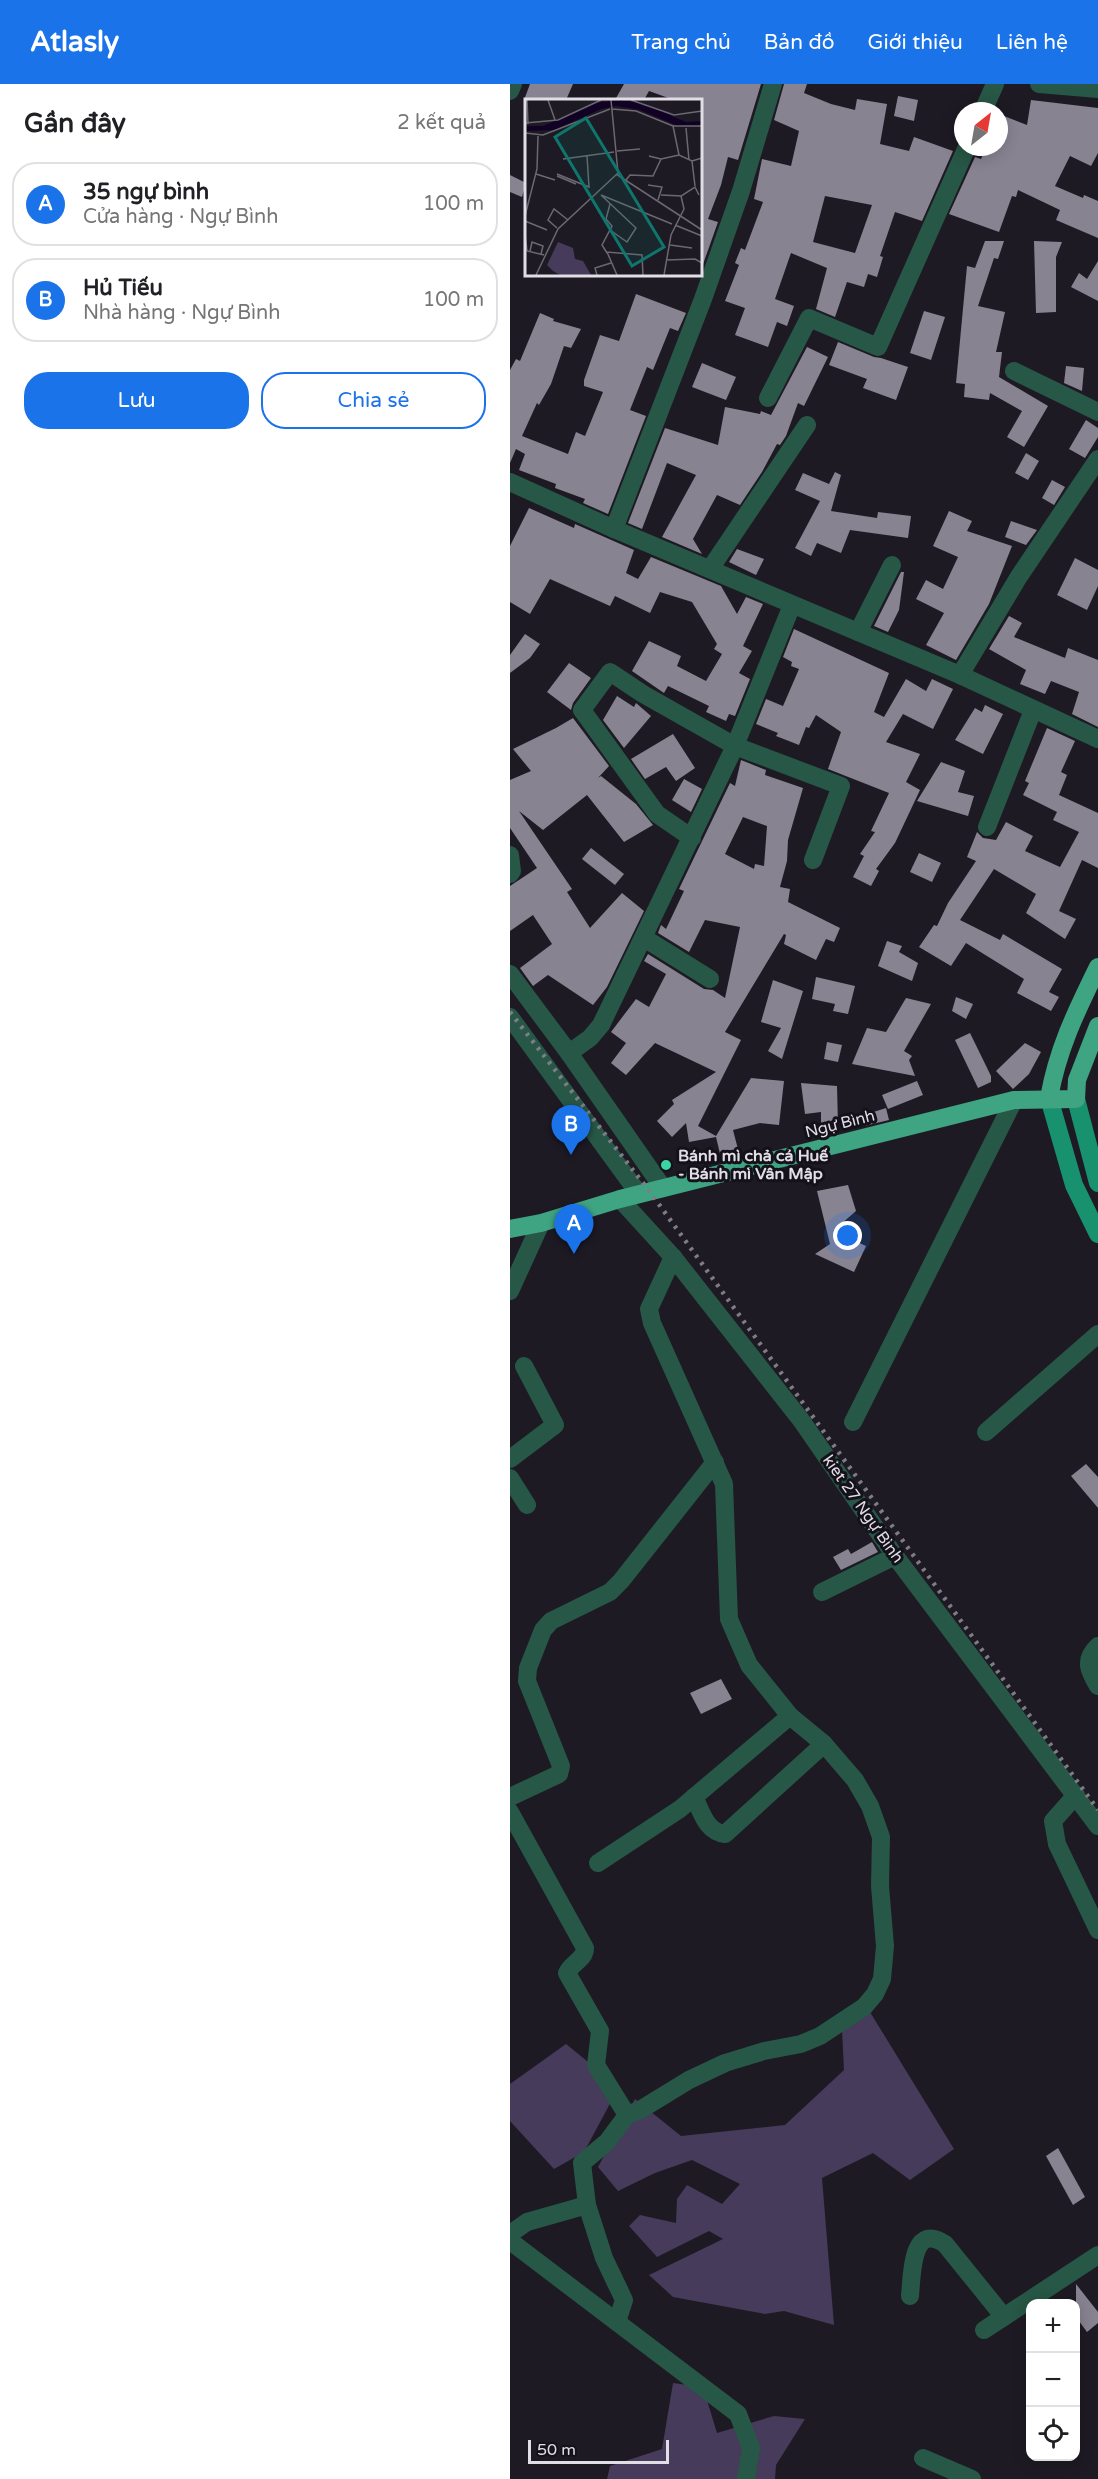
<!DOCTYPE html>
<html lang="vi">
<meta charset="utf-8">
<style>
body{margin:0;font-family:"Varela Round",sans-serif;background:#f6f6f6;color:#202124}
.controls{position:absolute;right:18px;bottom:18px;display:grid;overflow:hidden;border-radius:12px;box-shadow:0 3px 15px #0003}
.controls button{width:54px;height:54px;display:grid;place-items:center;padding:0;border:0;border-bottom:2px solid #e0e0e0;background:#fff;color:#202124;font:30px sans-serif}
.compass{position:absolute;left:444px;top:18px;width:54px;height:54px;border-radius:50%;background:#fff;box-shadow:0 3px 15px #0003;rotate:31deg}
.scale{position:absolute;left:18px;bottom:15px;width:141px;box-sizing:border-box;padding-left:6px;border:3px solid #e1dee6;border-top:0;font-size:16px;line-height:21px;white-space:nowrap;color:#e1dee6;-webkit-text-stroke:4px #14111b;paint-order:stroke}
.you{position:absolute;left:338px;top:1152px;width:21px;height:21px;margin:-15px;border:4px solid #fff;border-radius:50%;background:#1a73e8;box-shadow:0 0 0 9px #1a73e833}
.badge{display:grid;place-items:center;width:39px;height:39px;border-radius:50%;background:#1a73e8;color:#fff;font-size:20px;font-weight:700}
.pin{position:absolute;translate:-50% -50px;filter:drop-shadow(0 2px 3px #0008)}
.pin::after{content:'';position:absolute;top:32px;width:21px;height:18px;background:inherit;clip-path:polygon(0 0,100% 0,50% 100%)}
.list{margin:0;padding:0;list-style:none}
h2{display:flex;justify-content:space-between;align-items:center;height:78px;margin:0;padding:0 24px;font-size:26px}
h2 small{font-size:20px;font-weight:400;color:#757577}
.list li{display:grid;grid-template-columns:39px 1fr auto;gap:18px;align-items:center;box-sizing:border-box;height:84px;margin:0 12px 12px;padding:0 12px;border:2px solid #e0e0e0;border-radius:24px}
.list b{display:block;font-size:22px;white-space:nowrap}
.list p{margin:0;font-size:20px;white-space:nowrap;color:#757577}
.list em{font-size:20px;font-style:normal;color:#757577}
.actions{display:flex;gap:12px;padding:18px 24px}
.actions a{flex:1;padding:14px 0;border:2px solid #1a73e8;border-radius:24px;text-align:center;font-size:21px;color:#1a73e8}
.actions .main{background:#1a73e8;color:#fff}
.icon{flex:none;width:33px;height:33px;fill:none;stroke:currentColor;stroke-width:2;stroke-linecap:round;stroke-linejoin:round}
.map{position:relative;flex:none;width:588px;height:2395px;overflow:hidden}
header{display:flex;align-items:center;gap:36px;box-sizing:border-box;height:84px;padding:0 30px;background:#1a73e8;color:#fff}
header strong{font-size:28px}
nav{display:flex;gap:33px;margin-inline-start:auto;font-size:21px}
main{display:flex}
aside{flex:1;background:#fff}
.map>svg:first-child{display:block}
.green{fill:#463b5a}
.building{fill:#888391;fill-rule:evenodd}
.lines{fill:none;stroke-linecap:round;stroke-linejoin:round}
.minor{stroke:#275746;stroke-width:18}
.major{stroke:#17916e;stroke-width:18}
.highway{stroke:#3fa482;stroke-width:18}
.rail{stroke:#7f7c85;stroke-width:4.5;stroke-dasharray:3 6;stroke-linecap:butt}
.poi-dot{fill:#3ad4a5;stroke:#14111b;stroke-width:2}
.labels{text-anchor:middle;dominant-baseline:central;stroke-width:6;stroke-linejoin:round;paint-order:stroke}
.street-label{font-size:16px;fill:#e1dee6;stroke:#14111b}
.poi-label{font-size:16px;font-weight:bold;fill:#e1dee6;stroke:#14111b;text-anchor:start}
.inset-road{fill:none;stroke:#6b6872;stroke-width:1.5}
.view{fill:#0f766e;fill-opacity:0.15;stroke:#0f766e;stroke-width:3}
.inset-edge{fill:none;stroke:#e1dee6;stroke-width:3}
</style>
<header>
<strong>Atlasly</strong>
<nav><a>Trang chủ</a><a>Bản đồ</a><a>Giới thiệu</a><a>Liên hệ</a></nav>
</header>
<main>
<aside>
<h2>Gần đây<small>2 kết quả</small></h2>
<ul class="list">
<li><span class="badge">A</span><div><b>35 ngự bình</b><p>Cửa hàng · Ngự Bình</p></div><em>100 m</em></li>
<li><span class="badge">B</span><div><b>Hủ Tiếu</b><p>Nhà hàng · Ngự Bình</p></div><em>100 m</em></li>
</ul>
<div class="actions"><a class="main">Lưu</a><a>Chia sẻ</a></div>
</aside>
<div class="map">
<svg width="588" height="2395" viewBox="0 0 588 2395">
<rect width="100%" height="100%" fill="#1d1a24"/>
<g class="green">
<polygon points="360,1928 444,2065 400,2096 363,2069 312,2094 324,2241 274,2227 255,2230 163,2213 139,2191 213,2155 199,2147 147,2173 119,2142 130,2131 166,2139 167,2115 177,2101 212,2120 230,2100 182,2076 145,2089 108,2107 88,2083 125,2015 171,2052 275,2041 334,1986 332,1946"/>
<polygon points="56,1960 109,2003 74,2068 44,2085 0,2037 0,2000"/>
<polygon points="163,2299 193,2303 207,2349 264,2332 295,2335 266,2381 265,2395 97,2395 100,2382 152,2365"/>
</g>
<g class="building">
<polygon points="20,0 63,0 56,16 14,16"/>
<polygon points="114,0 251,0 228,76 218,73 211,101 198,135 208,138 191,186 190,16 164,16 139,7 134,16 105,16"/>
<path d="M 274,0 L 297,0 L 294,9 L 321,20 L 345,26 L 347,15 L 377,20 L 370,60 L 399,67 L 404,53 L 443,67 L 412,137 L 385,128 L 370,172 L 373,173 L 367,193 L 358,190 L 354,203 L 337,198 L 325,233 L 306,225 L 317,184 L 281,169 L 265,215 L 284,222 L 277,242 L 267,238 L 258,263 L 225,251 L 235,224 L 215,217 L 229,181 L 225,179 L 231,164 L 235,166 L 253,118 L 244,115 L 252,75 L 281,82 L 289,47 L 264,36 ZM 315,112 L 362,121 L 345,169 L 303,158 Z"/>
<polygon points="388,12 408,16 404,37 384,32"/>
<polygon points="521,16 588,24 588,69 581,82 560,72 545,102 573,114 574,111 588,117 588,154 546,136 550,126 508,106 506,113 502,112 489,148 439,130 465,73 471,75 476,63 489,63 489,30 517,41"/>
<polygon points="0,91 16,99 12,113 0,108"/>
<polygon points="475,157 494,157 488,175 484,174 468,222 495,228 486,268 492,268 489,293 538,322 514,363 497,353 512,327 480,309 479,316 454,313 455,300 446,299 457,182 465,184"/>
<polygon points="524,157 552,158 546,173 546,228 526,229"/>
<polygon points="588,177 588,217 561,203 569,189 577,195"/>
<polygon points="126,210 176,229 168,247 160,244 143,286 137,283 120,326 136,332 98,430 73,419 75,415 45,404 46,400 9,386 15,370 6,365 0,379 0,286 6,275 10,277 30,229 44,235 43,237 71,245 61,264 54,262 41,300 29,321 27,319 12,352 58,370 66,348 75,352 93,308 74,302 74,296 90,251 109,257"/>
<polygon points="414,227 435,233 421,276 400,269"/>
<polygon points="328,258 364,273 371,274 398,283 386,316 353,304 357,295 319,281"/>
<polygon points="297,263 318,273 294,322 288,319 276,352 270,361 267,360 252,388 230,421 207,411 183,455 192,470 152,453 186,391 157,379 132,445 118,439 155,344 208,361 215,323 250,330 251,327 261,331"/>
<polygon points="192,279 226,293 216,316 182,303"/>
<polygon points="556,282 574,284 572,307 554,299"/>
<polygon points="576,336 588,344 588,353 575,374 559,365"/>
<polygon points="516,369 529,377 518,396 505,389"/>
<polygon points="325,388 331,391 321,427 367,434 368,428 401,432 398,454 340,446 331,469 307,459 301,472 285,464 310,417 285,406 293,389 319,400"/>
<polygon points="542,396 555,403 544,421 532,414"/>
<polygon points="19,424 64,444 65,440 124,466 116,489 128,495 141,473 211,502 227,530 236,513 253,520 233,562 242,567 229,589 240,595 225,632 219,630 216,637 196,628 199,622 158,602 154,609 122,587 139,557 171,572 167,582 196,597 212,570 204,565 207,560 182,518 150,508 140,529 105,512 100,522 40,495 20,530 0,518 0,462"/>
<polygon points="439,427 462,437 457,447 502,462 479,520 446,576 416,561 434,529 406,515 416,496 433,505 448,473 423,462"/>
<polygon points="501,437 527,446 516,461 495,453"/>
<polygon points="227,465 254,475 246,491 219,478"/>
<polygon points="565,474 588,486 588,502 577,526 547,511"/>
<polygon points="391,488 394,488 389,526 378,548 364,542"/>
<polygon points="499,532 512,539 504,553 555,574 558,564 588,576 588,643 562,630 569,608 541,597 535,610 510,600 516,586 479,565"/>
<polygon points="284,545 379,589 364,628 374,633 396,595 416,607 422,595 443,605 423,645 393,630 376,658 410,670 396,698 410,706 385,759 366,785 369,787 361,802 343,793 354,772 350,770 365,748 361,747 379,709 318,685 331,648 306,631 299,644 296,643 289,661 266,652 268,649 246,640 256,615 273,622 289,585 281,582 282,578 273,573"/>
<polygon points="15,550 30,560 20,574 0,589 0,571"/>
<polygon points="59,579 81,594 63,619 61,626 37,608"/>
<polygon points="107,612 124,623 126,619 141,632 114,664 93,636"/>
<polygon points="475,621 493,630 473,670 445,656 465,624 472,628"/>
<polygon points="63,634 99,682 88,694 91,692 126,720 143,741 114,758 77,711 33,746 9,727 62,805 57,808 80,844 112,809 134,827 97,903 83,921 38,891 23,902 10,884 42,860 23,831 0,847 0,802 27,784 0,744 0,696 21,687 3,665 46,644"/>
<polygon points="537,644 565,657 551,688 557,691 549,711 588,729 588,784 572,776 549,827 566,835 555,855 516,829 526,810 484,785 450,836 490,856 493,850 552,885 539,908 549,913 541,927 507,909 514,895 456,859 441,882 409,863 424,841 427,842 438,819 466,777 457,773 467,748 473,754 486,756 496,738 523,752 515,767 550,783 569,748 543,736 547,728 513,711 519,699 515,697"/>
<polygon points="163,650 185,684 166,697 156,683 135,695 121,675"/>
<path d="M 231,676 L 256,686 L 255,691 L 293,704 L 278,756 L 277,777 L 270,803 L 280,805 L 278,818 L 330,844 L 324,858 L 316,855 L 306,876 L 274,860 L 276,851 L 274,850 L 215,948 L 231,956 L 188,1042 L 206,1052 L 241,994 L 274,997 L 269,1041 L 250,1039 L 223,1046 L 230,1073 L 212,1078 L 206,1053 L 179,1058 L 176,1039 L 162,1053 L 147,1037 L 164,1020 L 162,1016 L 206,988 L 145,959 L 116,991 L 101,979 L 116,959 L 101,948 L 126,915 L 139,923 L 156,890 L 134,877 L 138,870 L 194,905 L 203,906 L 215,914 L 230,843 L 195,836 L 179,868 L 148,849 L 151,841 L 156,845 L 174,807 L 169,805 L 220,699 L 225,702 ZM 233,733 L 257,742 L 254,782 L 245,780 L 244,785 L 215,770 Z"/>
<polygon points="431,678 455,687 448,708 464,712 458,732 407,717"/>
<polygon points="174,695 192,705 181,728 162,716"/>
<polygon points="81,764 114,790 105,801 72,775"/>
<polygon points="409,769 431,779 422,798 400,788"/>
<polygon points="377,857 392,862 389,868 408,879 402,897 368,882"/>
<polygon points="306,893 345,902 338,930 323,927 325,920 302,915"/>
<polygon points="263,896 293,907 272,975 258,967 271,944 251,938"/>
<polygon points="446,913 463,920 456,935 442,927"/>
<polygon points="396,914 421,920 394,967 402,972 399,976 405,992 342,980 357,944 376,948"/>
<polygon points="460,949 481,992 481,998 468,1004 445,956"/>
<polygon points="317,958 332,961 328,978 314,975"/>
<polygon points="515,959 531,968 519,990 503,1005 486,987"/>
<polygon points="407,997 413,1011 378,1025 372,1011"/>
<polygon points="291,999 327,1002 328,1041 311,1041 311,1028 295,1030"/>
<polygon points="376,1024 379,1036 354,1042 351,1032"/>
<polygon points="338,1101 346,1127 323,1147 356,1162 344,1188 305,1170 320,1160 307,1107"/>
<polygon points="576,1380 588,1393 588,1424 561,1392"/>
<polygon points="362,1458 368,1468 331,1486 323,1473 338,1465 341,1470"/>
<polygon points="211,1595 222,1615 191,1630 180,1609"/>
<polygon points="548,2064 575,2113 563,2121 536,2072"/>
<polygon points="566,2200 588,2228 588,2239 577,2248 566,2233"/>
</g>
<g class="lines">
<g class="minor">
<polyline points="529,0 588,5"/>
<polyline points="0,7 3,0"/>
<polyline points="473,27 485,0"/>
<polyline points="504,287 588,328"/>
<polyline points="258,314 299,234 368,263 457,63"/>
<polyline points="0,398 104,445 450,591 588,655"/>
<polyline points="104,445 193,215 231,107 263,0"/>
<polyline points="200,485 297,341"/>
<polyline points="348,548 382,481"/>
<polyline points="450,591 508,494 588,375"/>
<polyline points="477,743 523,626"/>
<polyline points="182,754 147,730 72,626 100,588 133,610 225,662 331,702 303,776"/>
<polyline points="0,771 2,787 0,790"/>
<polyline points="134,854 200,895"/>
<polyline points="0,890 59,969 80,954 91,941 225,662 282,521"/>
<polyline points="0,933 129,1110"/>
<polyline points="59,969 153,1104"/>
<polyline points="110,1115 163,1173 291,1336 385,1472 588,1742"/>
<polyline points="0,1207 31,1139"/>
<polyline points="343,1338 504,1016"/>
<polyline points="476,1348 588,1250"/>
<polyline points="0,1375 45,1341 14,1282"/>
<polyline points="0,1394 17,1421"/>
<polyline points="312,1508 385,1472"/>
<path d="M 588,1562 C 573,1576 579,1587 588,1602"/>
<polyline points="566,1711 543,1737 547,1760 588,1846"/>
<polyline points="0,1713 49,1690 51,1682 17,1597 18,1584 33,1546 41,1537 100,1508 111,1497 205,1378"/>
<path d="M 184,1713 C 192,1728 196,1748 215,1750 L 314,1660"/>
<path d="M 0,1728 L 75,1864 C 75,1876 61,1879 57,1889 L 90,1947 L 86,1981 L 117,2031"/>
<polyline points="88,1779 170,1725 280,1632"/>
<polyline points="77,2121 94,2174 114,2216 107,2238"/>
<polyline points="0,2150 17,2138 77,2121 72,2079 97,2058 117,2031 130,2026 179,1996 215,1979 254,1967 291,1960 310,1952 354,1923 365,1910 372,1895 375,1862 370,1802 371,1753 360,1722 345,1696 314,1660 280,1632 239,1581 219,1535 214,1400 142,1239 139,1225 163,1173"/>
<polyline points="0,2157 228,2330 241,2364 236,2395"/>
<path d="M 400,2212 C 402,2192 401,2137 435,2160 L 494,2233"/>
<polyline points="474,2246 588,2171"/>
<polyline points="413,2374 462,2395"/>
</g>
<g class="major">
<polyline points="539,1014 564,1101 588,1150"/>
<polyline points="566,1015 588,1099"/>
</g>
<g class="highway">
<path d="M 539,1014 C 548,964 566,928 588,883"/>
<polyline points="0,1145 31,1139 110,1115 504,1016 566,1015 567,996 588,942"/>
</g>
<polyline class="rail" points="0,928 140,1108 588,1726"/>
</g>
<circle class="poi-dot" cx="156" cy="1081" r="6"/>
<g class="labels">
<g class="street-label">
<text transform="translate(330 1040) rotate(-14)">Ngự Bình</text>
<text transform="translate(353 1425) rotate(55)">kiet 27 Ngự Bình</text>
</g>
<g class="poi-label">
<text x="168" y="1072">Bánh mì chả cá Huế<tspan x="168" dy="18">- Bánh mì Vân Mập</tspan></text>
</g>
</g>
<g transform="translate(15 15)">
<rect width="177" height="177" fill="#1d1a24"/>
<path d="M 33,143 L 48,149 L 50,160 L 58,162 L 66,176 L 35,176 L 28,172 L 22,166 Z" fill="#463b5a"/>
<path d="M 96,1 L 119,5 L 161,23 L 177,22 L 177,26 L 153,27 L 115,11 L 91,7 L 76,10 L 29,31 L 0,32 L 0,27 L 18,27 L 71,4 Z" fill="#110124"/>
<path class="inset-road" d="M 2,1 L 3,25M 23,1 L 30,21M 106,1 L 149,16 L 177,12M 87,10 L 111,12 L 148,27 L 177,27M 0,24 L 33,21 L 76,1M 148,27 L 154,56M 161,29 L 164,61M 0,34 L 18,36 L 85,10M 92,52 L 115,50M 38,60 L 89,53M 136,60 L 154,56 L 167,62 L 177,59M 167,62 L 170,87M 11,75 L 30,81M 32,75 L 64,88 L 62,57M 91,75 L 177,131M 32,77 L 51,85M 101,81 L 105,76 L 128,77 L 136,60 L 124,57M 123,86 L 137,88 L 133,101M 76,96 L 111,129 L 102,143 L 85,131M 76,96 L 147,125M 136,96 L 157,97M 0,117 L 12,70 L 13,37M 0,122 L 22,131M 150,126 L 177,137M 32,129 L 23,121 L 29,110 L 43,121M 0,135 L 2,152 L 19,156M 145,146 L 167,149M 5,152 L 7,143 L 18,147 L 16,155M 82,154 L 77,146 L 87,127 L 81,120 L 85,105M 141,161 L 170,160 L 177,164M 11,176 L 33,130 L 93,74 L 86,1M 72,176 L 70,169 L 86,164M 92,176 L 82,153 L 117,156 L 118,176M 139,176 L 146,136 L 159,110 L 156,97 L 170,88 L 174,96"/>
<path class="view" d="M 61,19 L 139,148 L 107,167 L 30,38 Z"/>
<rect width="177" height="177" class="inset-edge"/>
</g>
</svg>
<div class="controls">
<button>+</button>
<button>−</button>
<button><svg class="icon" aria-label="locate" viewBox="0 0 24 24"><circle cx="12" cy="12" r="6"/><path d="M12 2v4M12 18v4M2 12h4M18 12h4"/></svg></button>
</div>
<svg class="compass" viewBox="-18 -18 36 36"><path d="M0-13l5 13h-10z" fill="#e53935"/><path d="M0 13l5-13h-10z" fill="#757577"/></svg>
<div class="scale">50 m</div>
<div class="you"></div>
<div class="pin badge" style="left:64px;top:1170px">A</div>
<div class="pin badge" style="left:61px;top:1071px">B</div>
</div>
</main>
